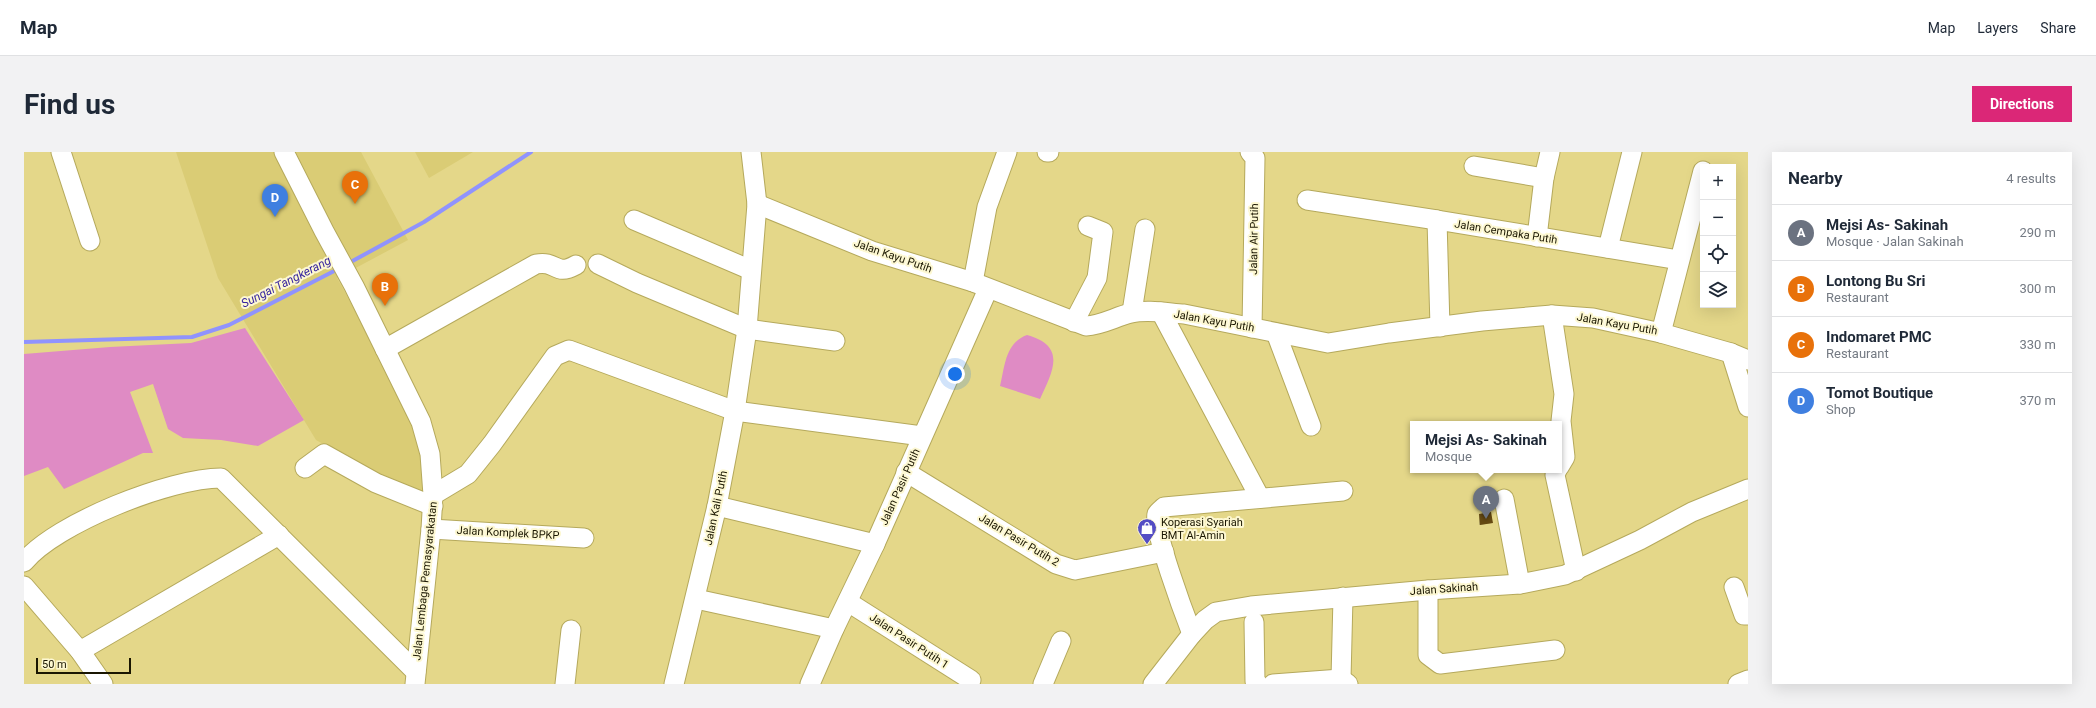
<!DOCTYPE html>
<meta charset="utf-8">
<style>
body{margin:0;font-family:Roboto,sans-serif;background:#f2f2f3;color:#1f2937}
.controls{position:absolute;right:12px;top:12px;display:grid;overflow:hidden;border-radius:0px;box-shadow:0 4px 16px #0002}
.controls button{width:36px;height:36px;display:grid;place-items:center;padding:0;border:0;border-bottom:1px solid #e0e1e3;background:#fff;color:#1f2937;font:20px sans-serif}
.scale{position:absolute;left:12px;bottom:10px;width:95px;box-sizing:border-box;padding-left:4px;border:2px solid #1a1601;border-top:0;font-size:11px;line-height:14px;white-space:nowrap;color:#1a1601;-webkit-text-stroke:3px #fdf8d2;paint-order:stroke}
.you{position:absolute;left:931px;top:222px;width:14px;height:14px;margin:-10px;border:3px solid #fff;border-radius:50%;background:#1a73e8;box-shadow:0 0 0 6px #1a73e833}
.badge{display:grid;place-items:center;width:26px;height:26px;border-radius:50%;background:#db2777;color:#fff;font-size:13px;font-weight:700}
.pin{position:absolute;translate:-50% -33px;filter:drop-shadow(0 1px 2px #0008)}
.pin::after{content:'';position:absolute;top:21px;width:14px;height:12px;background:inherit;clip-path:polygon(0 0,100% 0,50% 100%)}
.popup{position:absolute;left:1386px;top:269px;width:152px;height:52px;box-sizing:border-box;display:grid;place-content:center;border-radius:0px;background:#fff;filter:drop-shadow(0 1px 3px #0005);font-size:13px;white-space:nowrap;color:#747a83}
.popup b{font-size:15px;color:#1f2937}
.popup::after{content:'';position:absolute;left:50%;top:100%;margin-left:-8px;border:8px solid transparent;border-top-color:#fff}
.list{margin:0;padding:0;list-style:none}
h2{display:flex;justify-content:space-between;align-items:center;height:52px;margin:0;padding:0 16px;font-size:17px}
h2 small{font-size:13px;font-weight:400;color:#747a83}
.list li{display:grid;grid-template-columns:26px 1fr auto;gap:12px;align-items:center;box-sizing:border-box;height:56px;padding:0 16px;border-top:1px solid #e0e1e3}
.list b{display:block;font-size:15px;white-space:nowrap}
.list p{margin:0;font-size:13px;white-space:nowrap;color:#747a83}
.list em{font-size:13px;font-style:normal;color:#747a83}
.icon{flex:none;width:22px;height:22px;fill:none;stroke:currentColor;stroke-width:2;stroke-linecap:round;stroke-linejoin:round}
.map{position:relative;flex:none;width:1724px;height:532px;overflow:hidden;border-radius:0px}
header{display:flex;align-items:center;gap:24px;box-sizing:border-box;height:56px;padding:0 20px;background:#fff;border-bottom:1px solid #e0e1e3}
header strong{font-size:19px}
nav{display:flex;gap:22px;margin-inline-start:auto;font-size:14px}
.intro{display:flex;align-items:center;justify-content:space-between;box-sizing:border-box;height:96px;padding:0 24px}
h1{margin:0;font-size:28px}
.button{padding:10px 18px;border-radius:0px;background:#db2777;color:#fff;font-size:14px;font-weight:700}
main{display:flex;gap:24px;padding:0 24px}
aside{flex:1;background:#fff;border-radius:0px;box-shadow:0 4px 16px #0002}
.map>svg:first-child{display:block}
.built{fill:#dacc75}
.green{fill:#df8bc4}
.shadow{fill:#0003}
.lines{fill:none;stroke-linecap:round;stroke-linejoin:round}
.stream{stroke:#9093fd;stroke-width:4}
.building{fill:#664a12}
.minor-casing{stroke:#b5a95c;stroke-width:21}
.minor{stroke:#fff;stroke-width:19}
.labels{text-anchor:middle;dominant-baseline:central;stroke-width:4;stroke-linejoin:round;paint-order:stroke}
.street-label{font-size:11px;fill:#1a1601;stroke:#fdf8d2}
.poi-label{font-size:11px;fill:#1a1601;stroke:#fdf8d2;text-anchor:start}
.water-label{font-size:12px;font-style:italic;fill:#3927a0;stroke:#fdf8d2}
</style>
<header>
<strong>Map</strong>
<nav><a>Map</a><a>Layers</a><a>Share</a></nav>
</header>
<div class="intro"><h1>Find us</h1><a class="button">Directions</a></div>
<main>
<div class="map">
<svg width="1724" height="532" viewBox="0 0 1724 532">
<rect width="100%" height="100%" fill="#e4d789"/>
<g class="built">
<polygon points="152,0 337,0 384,88 313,126 351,194 395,278 402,350 292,288 194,126"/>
<polygon points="391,0 449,0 405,26"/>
</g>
<g class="green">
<polygon points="221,176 280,268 234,294 197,288 159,286 144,277 129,232 106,240 129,301 119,301 40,337 24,315 0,324 0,202 86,195 167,191"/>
<path d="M 1003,183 C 1043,194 1029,219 1016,247 L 976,234 C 981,214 981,191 1003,183 Z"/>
</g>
<polygon class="shadow" points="1455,363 1468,371 1455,373"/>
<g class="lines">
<g class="stream">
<polyline points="323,112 400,70 507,0"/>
<polyline points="0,190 168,185 205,173 314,117"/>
</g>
</g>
<polygon class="building" points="1467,360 1469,371 1456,373 1455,362"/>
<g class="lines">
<g class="minor-casing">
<g id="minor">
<polyline points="37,0 66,89"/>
<polyline points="260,0 300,79 330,134 397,270 406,302 409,343 407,377 391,532"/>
<polyline points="1023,0 1025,0"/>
<polyline points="1226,0 1231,6 1228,176"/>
<polyline points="1450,14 1520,26"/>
<polyline points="1283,48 1413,68"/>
<path d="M 733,52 L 848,99 L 949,130 L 1062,174 C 1078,173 1091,165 1107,161 C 1123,157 1144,161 1160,162 L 1304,191 L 1365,181 L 1458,169 L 1528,163 L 1569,166 L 1637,181 L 1707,201 L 1724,208"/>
<polyline points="610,68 727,118"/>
<polyline points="1513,85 1520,26 1526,0"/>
<polyline points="1584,96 1608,0"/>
<polyline points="574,112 613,131 723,177 811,189"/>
<polyline points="949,130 963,55 983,0"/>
<polyline points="1108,160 1121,77"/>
<polyline points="1137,160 1236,346"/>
<polyline points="1528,163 1540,242 1537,269 1541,305 1535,315"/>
<polyline points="1050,170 1073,126 1079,80 1064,74"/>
<polyline points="1416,175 1413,68 1655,108"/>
<polyline points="1252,181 1287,274"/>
<polyline points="1637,181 1679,19"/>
<path d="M 361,197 L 512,112 C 534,108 530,125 552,113"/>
<polyline points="1707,201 1724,255"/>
<polyline points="281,316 300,302 352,331 409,354"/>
<polyline points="1533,318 1531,323 1552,419"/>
<polyline points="882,320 1032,412 1051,418 1140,400"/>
<polyline points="409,343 444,322 468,292 531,204 545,198 711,259 898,284"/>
<polyline points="1480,347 1496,432"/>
<polyline points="693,354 851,392"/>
<polyline points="407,377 560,386"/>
<path d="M 0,410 C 32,371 147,326 197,326 L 392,520"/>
<polyline points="0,434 56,499 79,532"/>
<polyline points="1710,435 1720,463 1724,463"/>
<polyline points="1404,438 1404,503 1416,512 1531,498"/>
<polyline points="672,447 810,477"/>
<polyline points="824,450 947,528"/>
<polyline points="1230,470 1231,529 1234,532"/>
<path d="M 1168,482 C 1161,464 1128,376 1133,362 C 1134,360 1138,357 1140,355 L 1319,339"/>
<polyline points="56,499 255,383"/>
<polyline points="1317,527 1319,445"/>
<polyline points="541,532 547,478"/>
<polyline points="650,532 693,354 711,259 723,177 733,52 727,0"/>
<polyline points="786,532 810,477 851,392 964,137"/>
<polyline points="1019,532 1037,489"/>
<polyline points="1129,532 1168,482 1181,468 1192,460 1227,454 1404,438 1496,432 1541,423 1616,388 1668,360 1724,337"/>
<polyline points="1249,532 1317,527 1324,532"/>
<polyline points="1714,532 1724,528"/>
</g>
</g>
<use href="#minor" class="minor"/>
</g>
<defs>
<g id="shop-pin" transform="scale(1)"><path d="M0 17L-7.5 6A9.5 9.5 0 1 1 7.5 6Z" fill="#544dc4" stroke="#fdf8d2"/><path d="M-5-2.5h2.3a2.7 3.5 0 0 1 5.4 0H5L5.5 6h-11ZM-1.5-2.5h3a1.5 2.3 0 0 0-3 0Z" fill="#fff"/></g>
</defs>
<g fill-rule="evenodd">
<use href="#shop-pin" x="1123" y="376"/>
</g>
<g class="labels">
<g class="street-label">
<text transform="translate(1482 80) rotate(9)">Jalan Cempaka Putih</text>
<text transform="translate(1230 87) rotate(-89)">Jalan Air Putih</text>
<text transform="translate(869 104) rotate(19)">Jalan Kayu Putih</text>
<text transform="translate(1190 169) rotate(10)">Jalan Kayu Putih</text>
<text transform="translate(1593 172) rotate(10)">Jalan Kayu Putih</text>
<text transform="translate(876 335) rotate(-66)">Jalan Pasir Putih</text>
<text transform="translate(692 356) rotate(-78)">Jalan Kali Putih</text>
<text transform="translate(484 381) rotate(3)">Jalan Komplek BPKP</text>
<text transform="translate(995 388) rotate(31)">Jalan Pasir Putih 2</text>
<text transform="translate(401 429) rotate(-84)">Jalan Lembaga Pemasyarakatan</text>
<text transform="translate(1420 437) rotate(-4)">Jalan Sakinah</text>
<text transform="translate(885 489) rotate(33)">Jalan Pasir Putih 1</text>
</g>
<g class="poi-label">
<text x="1137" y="370">Koperasi Syariah<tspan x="1137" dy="13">BMT Al-Amin</tspan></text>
</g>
<g class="water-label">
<text transform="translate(262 130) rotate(-27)">Sungai Tangkerang</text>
</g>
</g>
</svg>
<div class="controls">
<button>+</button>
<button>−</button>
<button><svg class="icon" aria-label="locate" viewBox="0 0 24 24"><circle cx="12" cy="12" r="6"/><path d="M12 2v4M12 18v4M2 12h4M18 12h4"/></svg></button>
<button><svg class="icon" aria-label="layers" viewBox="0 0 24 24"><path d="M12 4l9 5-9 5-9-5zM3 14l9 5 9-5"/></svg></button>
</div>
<div class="scale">50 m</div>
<div class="you"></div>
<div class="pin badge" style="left:1462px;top:367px;background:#6b7280">A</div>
<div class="popup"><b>Mejsi As- Sakinah</b>Mosque</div>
<div class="pin badge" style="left:361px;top:154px;background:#e8710a">B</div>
<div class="pin badge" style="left:331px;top:52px;background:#e8710a">C</div>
<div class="pin badge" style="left:251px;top:65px;background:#3f7fe0">D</div>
</div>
<aside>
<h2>Nearby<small>4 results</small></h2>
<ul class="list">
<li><span class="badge" style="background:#6b7280">A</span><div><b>Mejsi As- Sakinah</b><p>Mosque · Jalan Sakinah</p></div><em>290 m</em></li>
<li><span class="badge" style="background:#e8710a">B</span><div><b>Lontong Bu Sri</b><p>Restaurant</p></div><em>300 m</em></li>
<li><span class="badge" style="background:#e8710a">C</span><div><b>Indomaret PMC</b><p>Restaurant</p></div><em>330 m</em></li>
<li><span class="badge" style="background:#3f7fe0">D</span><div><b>Tomot Boutique</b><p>Shop</p></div><em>370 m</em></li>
</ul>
</aside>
</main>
